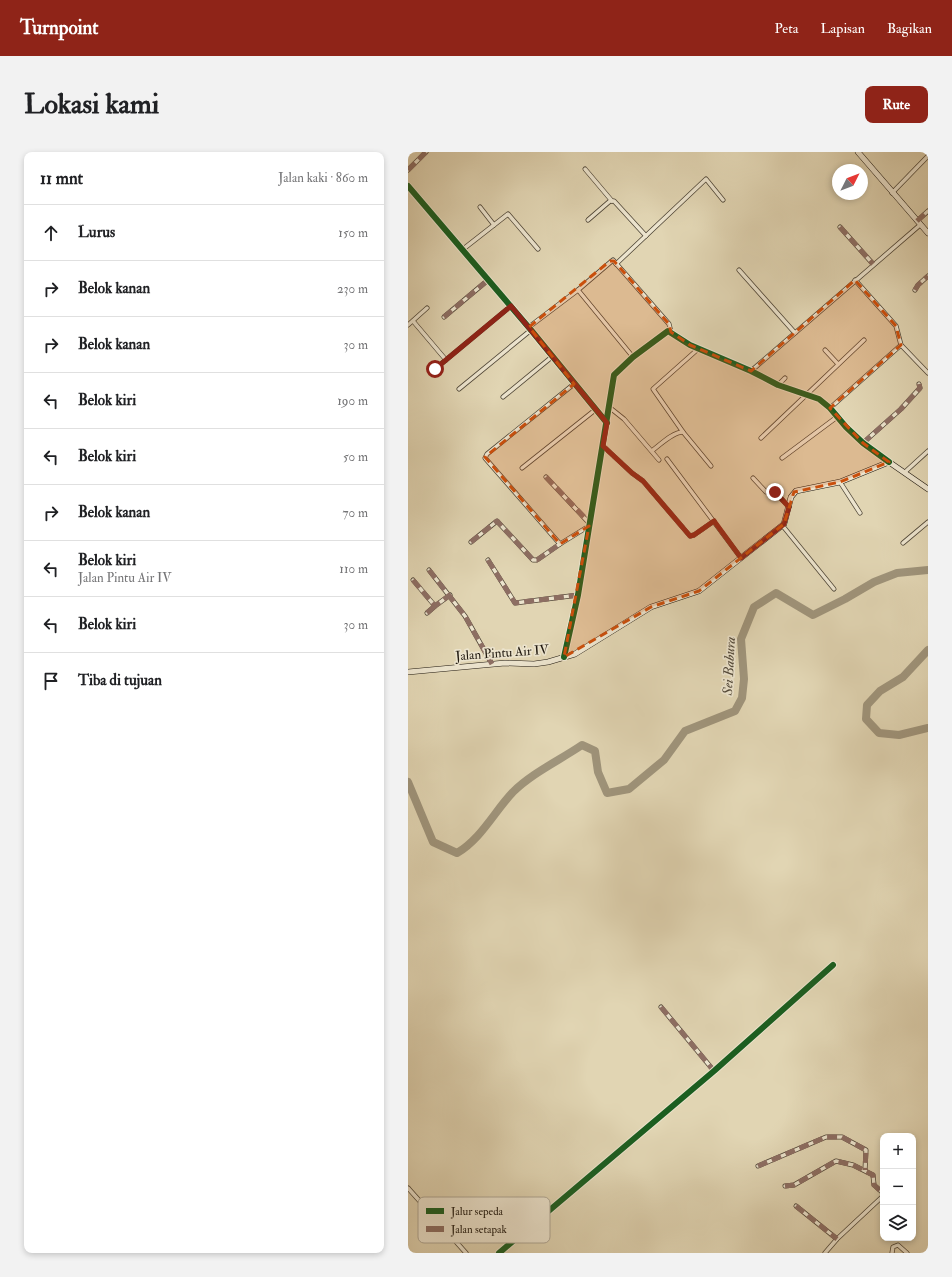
<!DOCTYPE html>
<html lang="id">
<meta charset="utf-8">
<style>
body{margin:0;font-family:"IM FELL Double Pica",serif;background:#f2f2f2;color:#202124}
.controls{position:absolute;right:12px;bottom:12px;display:grid;overflow:hidden;border-radius:8px;box-shadow:0 2px 6px #0003}
.controls button{width:36px;height:36px;display:grid;place-items:center;padding:0;border:0;border-bottom:1px solid #e0e0e0;background:#fff;color:#202124;font:20px sans-serif}
.compass{position:absolute;left:424px;top:12px;width:36px;height:36px;border-radius:50%;background:#fff;box-shadow:0 2px 6px #0003;rotate:48deg}
.stop{position:absolute;width:12px;height:12px;margin:-9px;border:3px solid #8f2418;border-radius:50%;background:#fff}
.stop.end{background:#8f2418;border-color:#fff;box-shadow:0 1px 4px #0008}
.list{margin:0;padding:0;list-style:none}
h2{display:flex;justify-content:space-between;align-items:center;height:52px;margin:0;padding:0 16px;font-size:17px}
h2 small{font-size:13px;font-weight:400;color:#757577}
.list li{display:grid;grid-template-columns:26px 1fr auto;gap:12px;align-items:center;box-sizing:border-box;height:56px;padding:0 16px;border-top:1px solid #e0e0e0}
.list b{display:block;font-size:15px;white-space:nowrap}
.list p{margin:0;font-size:13px;white-space:nowrap;color:#757577}
.list em{font-size:13px;font-style:normal;color:#757577}
.icon{flex:none;width:22px;height:22px;fill:none;stroke:currentColor;stroke-width:2;stroke-linecap:round;stroke-linejoin:round}
.map{position:relative;flex:none;width:520px;height:1101px;overflow:hidden;border-radius:8px}
header{display:flex;align-items:center;gap:24px;box-sizing:border-box;height:56px;padding:0 20px;background:#8f2418;color:#fff}
header strong{font-size:19px}
nav{display:flex;gap:22px;margin-inline-start:auto;font-size:14px}
.intro{display:flex;align-items:center;justify-content:space-between;box-sizing:border-box;height:96px;padding:0 24px}
h1{margin:0;font-size:28px}
.button{padding:10px 18px;border-radius:8px;background:#8f2418;color:#fff;font-size:14px;font-weight:700}
main{display:flex;gap:24px;padding:0 24px}
aside{flex:1;background:#fff;border-radius:8px;box-shadow:0 2px 6px #0003}
.map>svg:first-child{display:block}
.lines{fill:none;stroke-linecap:round;stroke-linejoin:round}
.river{stroke:#9f947b;stroke-width:8}
.street-casing{stroke:#4f4637;stroke-width:5}
.secondary-casing{stroke:#1e170e;stroke-width:6}
.street{stroke:#ece4ce;stroke-width:3.5}
.secondary{stroke:#ece4ce;stroke-width:5}
.quiet{stroke:#8d6e63;stroke-width:5;stroke-dasharray:10 5;stroke-linecap:butt}
.cycleway-casing{stroke:#ece4ce;stroke-width:8}
.cycleway{stroke:#1b5e20;stroke-width:6}
.route{stroke:#8f2418;stroke-width:5}
.marked{fill:#ca4f0c;fill-opacity:0.2;stroke:#ca4f0c;stroke-width:3;stroke-dasharray:8 5;stroke-linejoin:round}
.labels{text-anchor:middle;dominant-baseline:central;stroke-width:3.5;stroke-linejoin:round;paint-order:stroke}
.street-label{font-size:13px;fill:#1e170e;stroke:#ece4ce}
.water-label{font-size:14px;font-style:italic;fill:#52493a;stroke:#ece4ce}
.key{fill:#ece4ce;stroke:#aea694;stroke-width:1}
.key-label{font-size:11px;fill:#1e170e}
</style>
<header>
<strong>Turnpoint</strong>
<nav><a>Peta</a><a>Lapisan</a><a>Bagikan</a></nav>
</header>
<div class="intro"><h1>Lokasi kami</h1><a class="button">Rute</a></div>
<main>
<aside>
<h2>11 mnt<small>Jalan kaki · 860 m</small></h2>
<ul class="list">
<li><svg class="icon" aria-label="ahead" viewBox="0 0 24 24"><path d="M12 20V5M6 11l6-6 6 6"/></svg><div><b>Lurus</b></div><em>150 m</em></li>
<li><svg class="icon" aria-label="right" viewBox="0 0 24 24"><path d="M7 20v-9h11M14 6l5 5-5 5"/></svg><div><b>Belok kanan</b></div><em>230 m</em></li>
<li><svg class="icon" aria-label="right" viewBox="0 0 24 24"><path d="M7 20v-9h11M14 6l5 5-5 5"/></svg><div><b>Belok kanan</b></div><em>30 m</em></li>
<li><svg class="icon" aria-label="left" viewBox="0 0 24 24"><path d="M17 20v-9H6M10 6l-5 5 5 5"/></svg><div><b>Belok kiri</b></div><em>190 m</em></li>
<li><svg class="icon" aria-label="left" viewBox="0 0 24 24"><path d="M17 20v-9H6M10 6l-5 5 5 5"/></svg><div><b>Belok kiri</b></div><em>50 m</em></li>
<li><svg class="icon" aria-label="right" viewBox="0 0 24 24"><path d="M7 20v-9h11M14 6l5 5-5 5"/></svg><div><b>Belok kanan</b></div><em>70 m</em></li>
<li><svg class="icon" aria-label="left" viewBox="0 0 24 24"><path d="M17 20v-9H6M10 6l-5 5 5 5"/></svg><div><b>Belok kiri</b><p>Jalan Pintu Air IV</p></div><em>110 m</em></li>
<li><svg class="icon" aria-label="left" viewBox="0 0 24 24"><path d="M17 20v-9H6M10 6l-5 5 5 5"/></svg><div><b>Belok kiri</b></div><em>30 m</em></li>
<li><svg class="icon" aria-label="arrive" viewBox="0 0 24 24"><path d="M6 21V4h12l-3 4 3 4H6"/></svg><div><b>Tiba di tujuan</b></div></li>
</ul>
</aside>
<div class="map">
<svg width="520" height="1101" viewBox="0 0 520 1101">
<rect width="100%" height="100%" fill="#e1d5b3"/>
<filter id="stains"><feTurbulence type="fractalNoise" baseFrequency=".005" numOctaves="4"/><feColorMatrix values="0 0 0 0 .2 0 0 0 0 .09 0 0 0 0 .02 0 0 0 .5 -.17"/></filter>
<radialGradient id="worn" r=".72"><stop offset=".6" stop-color="#630" stop-opacity="0"/><stop offset="1" stop-color="#630" stop-opacity=".3"/></radialGradient>
<g class="lines">
<g class="river">
<polyline points="520,498 495,525 472,539 459,553 458,567 471,581 491,583 520,576"/>
<path d="M 0,630 L 25,690 L 49,701 C 73,687 86,660 105,640 C 124,621 152,608 174,593 L 187,599 L 190,620 L 199,641 L 221,637 L 256,608 L 277,579 L 327,559 L 334,546 L 336,527 L 333,487 L 346,455 L 368,441 L 405,463 L 437,447 L 466,430 L 489,421 L 520,418"/>
</g>
<g class="street-casing">
<g id="street">
<polyline points="177,17 204,49"/>
<polyline points="0,18 18,0"/>
<polyline points="0,34 123,178 199,271"/>
<polyline points="484,41 520,4"/>
<polyline points="72,55 86,73"/>
<polyline points="180,68 202,49 206,49 238,84"/>
<polyline points="509,69 520,59"/>
<polyline points="432,75 465,112"/>
<polyline points="54,98 100,62 130,97"/>
<polyline points="208,112 298,27 315,48"/>
<polyline points="331,118 387,181"/>
<polyline points="447,128 488,174 493,193 520,221"/>
<polyline points="170,138 225,205"/>
<polyline points="507,138 510,133 520,124"/>
<polyline points="36,165 80,128"/>
<polyline points="5,169 38,208"/>
<polyline points="0,173 19,156"/>
<polyline points="121,175 170,138 205,108 261,172 263,180"/>
<polyline points="290,197 245,237 275,280 303,314"/>
<polyline points="417,198 430,212"/>
<polyline points="27,217 103,154"/>
<polyline points="343,219 512,73"/>
<polyline points="166,232 79,302 77,306 152,392 181,374"/>
<polyline points="370,233 377,226"/>
<polyline points="51,237 123,178"/>
<polyline points="95,245 145,204"/>
<polyline points="201,255 216,267 251,308"/>
<polyline points="422,256 493,193"/>
<polyline points="353,286 456,188"/>
<polyline points="455,291 493,257 512,236 511,232"/>
<polyline points="195,294 224,321 235,329 282,384 286,383 306,369"/>
<path d="M 245,298 C 253,292 265,280 275,280"/>
<polyline points="374,306 429,265"/>
<polyline points="259,307 333,406"/>
<polyline points="114,316 187,258"/>
<polyline points="497,320 520,299"/>
<polyline points="138,325 182,372"/>
<polyline points="345,326 358,340 366,339 381,355"/>
<polyline points="432,330 452,361"/>
<polyline points="374,373 426,437"/>
<polyline points="63,390 89,369 125,408 129,408 152,392"/>
<polyline points="495,391 520,370"/>
<polyline points="80,408 107,451 170,443"/>
<polyline points="21,418 57,464 84,512"/>
<polyline points="5,428 27,454 42,443"/>
<polyline points="19,461 27,454"/>
<polyline points="156,505 170,443 206,223 225,205 260,179 282,193 343,219 370,233 411,247 422,256 438,275 455,291 481,310"/>
<polyline points="253,855 306,919"/>
<polyline points="350,1014 418,985 434,985 458,998 457,1018"/>
<polyline points="377,1034 386,1033 428,1009 445,1013 465,1023 466,1033 475,1041"/>
<polyline points="0,1036 58,1101"/>
<polyline points="388,1054 429,1087"/>
<polyline points="91,1101 306,919 425,813"/>
<polyline points="417,1101 429,1087 475,1044"/>
<polyline points="484,1101 485,1095 490,1093 499,1101"/>
</g>
</g>
<g class="secondary-casing">
<g id="secondary">
<polyline points="450,0 520,81"/>
<polyline points="0,520 97,511 126,512 140,510 167,502 243,455 291,439 376,372 383,345 388,339 432,330 481,310 520,337"/>
</g>
</g>
<use href="#street" class="street"/>
<use href="#secondary" class="secondary"/>
<g class="quiet">
<polyline points="0,18 18,0"/>
<polyline points="509,69 520,59"/>
<polyline points="432,75 465,112"/>
<polyline points="507,138 510,133 520,124"/>
<polyline points="36,165 80,128"/>
<polyline points="455,291 493,257 512,236 511,232"/>
<polyline points="195,294 224,321 235,329 282,384 286,383 306,369"/>
<polyline points="138,325 182,371"/>
<polyline points="63,390 89,369 125,408 129,408 152,392"/>
<polyline points="80,408 107,451 170,443"/>
<polyline points="21,418 57,464 84,512"/>
<polyline points="5,428 27,454 42,443"/>
<polyline points="19,461 27,454"/>
<polyline points="253,855 306,919 308,918"/>
<polyline points="350,1014 418,985 434,985 458,998 457,1018"/>
<polyline points="377,1034 386,1033 428,1009 445,1013 465,1023 466,1033 475,1041"/>
<polyline points="388,1054 429,1087"/>
</g>
<g class="cycleway-casing">
<g id="cycleway">
<polyline points="0,34 123,178 199,271"/>
<polyline points="156,505 170,443 206,223 225,205 260,179 282,193 343,219 370,233 411,247 422,256 438,275 455,291 481,310"/>
<polyline points="91,1101 306,919 425,813"/>
</g>
</g>
<use href="#cycleway" class="cycleway"/>
</g>
<g class="lines">
<polyline class="route" points="27,217 103,154 199,271 195,294 224,321 235,329 282,384 286,383 306,369 333,406 376,372 381,355 367,340"/>
</g>
<path class="marked" d="M 202,109 L 206,109 L 261,172 L 263,180 L 282,193 L 343,219 L 447,128 L 488,174 L 493,193 L 422,256 L 455,291 L 481,310 L 432,330 L 386,340 L 376,372 L 291,439 L 243,455 L 156,505 L 181,374 L 152,392 L 77,305 L 166,232 L 121,175 Z"/>
<g class="labels">
<g class="street-label">
<text transform="translate(94 501) rotate(-4)">Jalan Pintu Air IV</text>
</g>
<g class="water-label">
<text transform="translate(321 514) rotate(-87)">Sei Babura</text>
</g>
</g>
<rect x="10" y="1045" width="132" height="46" rx="6" class="key"/>
<rect x="18" y="1056" width="18" height="6" fill="#1b5e20"/>
<rect x="18" y="1074" width="18" height="6" fill="#8d6e63"/>
<g class="key-label">
<text x="43" y="1063">Jalur sepeda</text>
<text x="43" y="1081">Jalan setapak</text>
</g>
<rect width="100%" height="100%" filter="url(#stains)"/>
<rect width="100%" height="100%" fill="url(#worn)"/>
</svg>
<div class="controls">
<button>+</button>
<button>−</button>
<button><svg class="icon" aria-label="layers" viewBox="0 0 24 24"><path d="M12 4l9 5-9 5-9-5zM3 14l9 5 9-5"/></svg></button>
</div>
<svg class="compass" viewBox="-18 -18 36 36"><path d="M0-13l5 13h-10z" fill="#e53935"/><path d="M0 13l5-13h-10z" fill="#757577"/></svg>
<div class="stop" style="left:27px;top:217px"></div>
<div class="stop end" style="left:367px;top:340px"></div>
</div>
</main>
